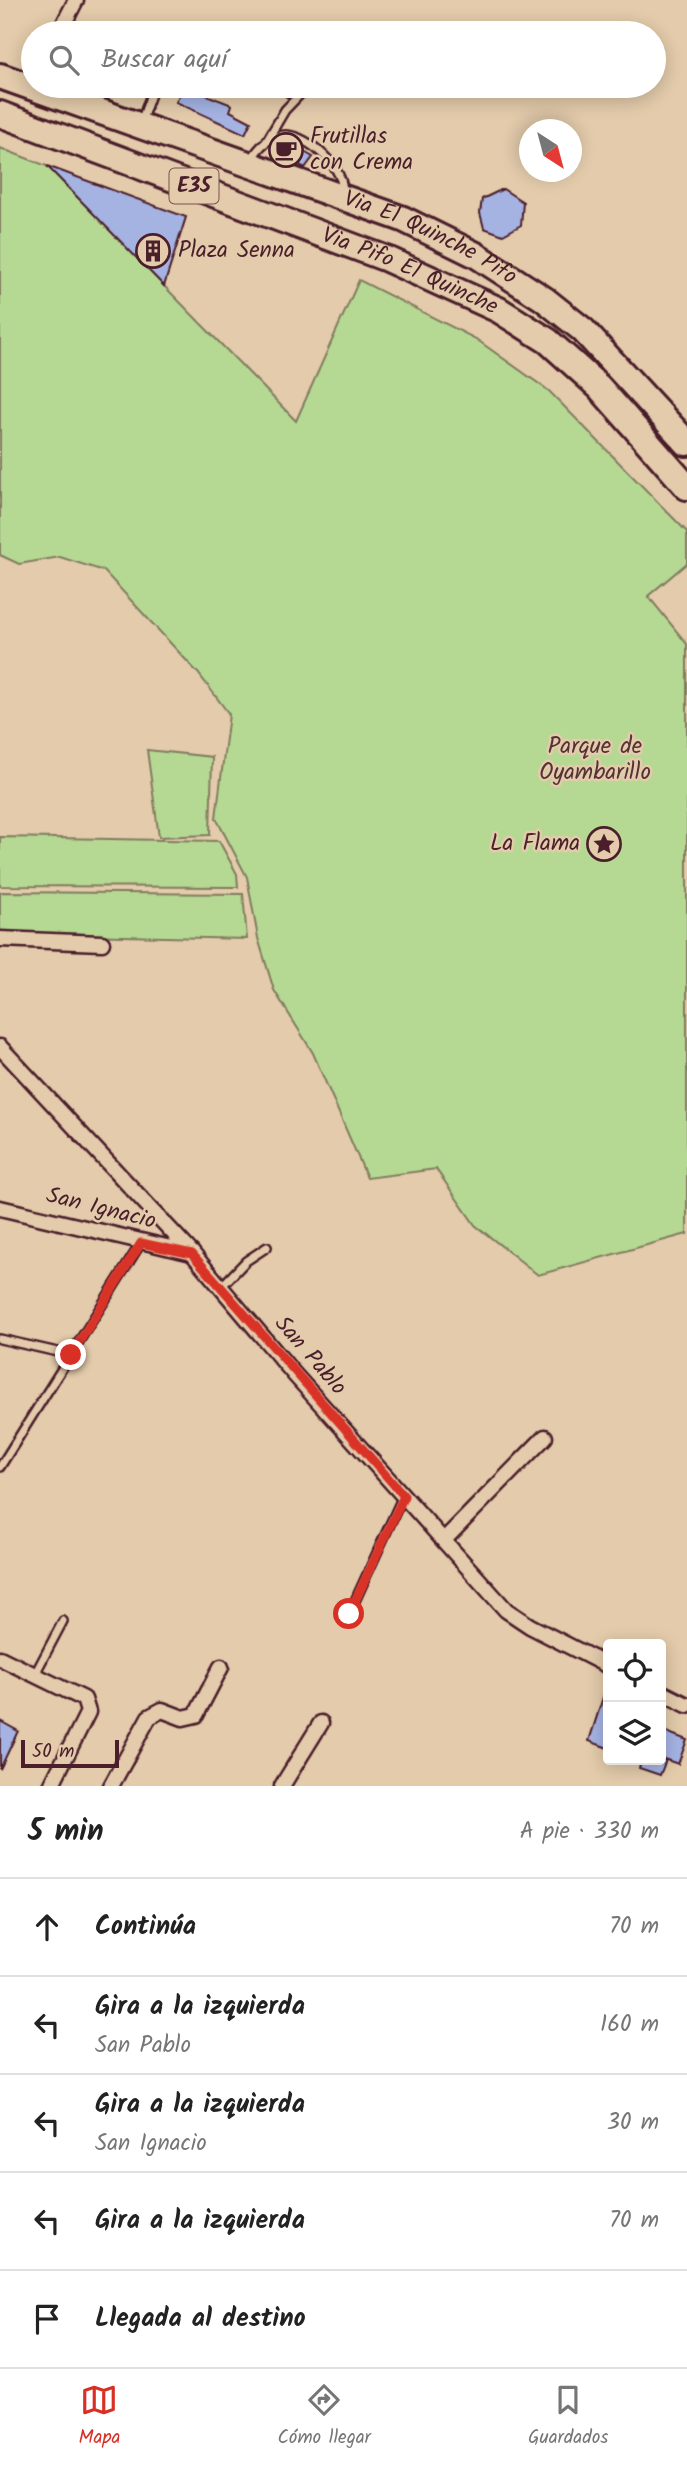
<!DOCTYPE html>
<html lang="es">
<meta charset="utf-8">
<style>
body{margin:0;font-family:Kalam,sans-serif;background:#f2f2f2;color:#222}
.controls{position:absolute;right:21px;bottom:21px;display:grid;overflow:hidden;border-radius:7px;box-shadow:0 4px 18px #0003}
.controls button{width:63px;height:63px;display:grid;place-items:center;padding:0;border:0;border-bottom:2px solid #e0e0e0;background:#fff;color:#222;font:35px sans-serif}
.compass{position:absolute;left:519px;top:119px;width:63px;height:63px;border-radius:50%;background:#fff;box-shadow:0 4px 18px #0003;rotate:144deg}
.scale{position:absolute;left:21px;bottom:18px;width:98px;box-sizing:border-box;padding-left:7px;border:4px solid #4a1f2b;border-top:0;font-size:19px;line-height:24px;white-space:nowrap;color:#4a1f2b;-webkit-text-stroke:5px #e3cbab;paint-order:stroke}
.stop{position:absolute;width:21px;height:21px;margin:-16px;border:5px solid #d93025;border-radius:50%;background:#fff}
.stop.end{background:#d93025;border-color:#fff;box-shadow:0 2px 7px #0008}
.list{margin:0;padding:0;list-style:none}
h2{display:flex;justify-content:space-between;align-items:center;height:91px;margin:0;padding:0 28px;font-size:30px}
h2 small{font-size:23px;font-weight:400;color:#767676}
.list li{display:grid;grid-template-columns:46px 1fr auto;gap:21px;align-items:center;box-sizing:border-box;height:98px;padding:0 28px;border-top:2px solid #e0e0e0}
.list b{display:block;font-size:26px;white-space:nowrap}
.list p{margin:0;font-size:23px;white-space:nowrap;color:#767676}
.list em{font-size:23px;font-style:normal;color:#767676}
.icon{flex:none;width:38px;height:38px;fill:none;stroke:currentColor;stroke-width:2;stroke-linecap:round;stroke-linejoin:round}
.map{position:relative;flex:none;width:687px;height:1786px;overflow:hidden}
.search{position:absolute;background:#fff;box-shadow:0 4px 18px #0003;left:21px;right:21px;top:21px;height:77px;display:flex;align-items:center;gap:18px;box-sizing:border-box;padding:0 24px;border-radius:38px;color:#767676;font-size:26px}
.sheet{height:581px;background:#fff}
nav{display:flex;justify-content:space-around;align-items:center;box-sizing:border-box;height:98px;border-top:2px solid #e0e0e0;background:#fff;font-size:19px;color:#767676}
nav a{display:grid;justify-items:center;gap:4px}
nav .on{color:#d93025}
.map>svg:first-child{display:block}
.green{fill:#b5d993;stroke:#807c5f;stroke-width:2}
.building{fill:#a5b3e3;stroke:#4a1f2b;stroke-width:2}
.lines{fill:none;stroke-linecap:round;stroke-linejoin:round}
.service-casing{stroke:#4a1f2b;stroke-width:12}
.minor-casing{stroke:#4a1f2b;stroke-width:19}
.trunk-casing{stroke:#4a1f2b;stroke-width:30}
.service{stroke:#e3cbab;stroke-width:7}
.minor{stroke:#e3cbab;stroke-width:14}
.trunk{stroke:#e3cbab;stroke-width:24}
.route{stroke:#d93025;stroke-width:9}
.labels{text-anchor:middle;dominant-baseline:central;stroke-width:5;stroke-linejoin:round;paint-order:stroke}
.shield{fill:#e3cbab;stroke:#785351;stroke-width:2}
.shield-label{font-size:21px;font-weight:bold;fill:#4a1f2b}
.poi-label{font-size:23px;fill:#4a1f2b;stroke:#e3cbab;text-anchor:start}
.street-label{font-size:23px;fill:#4a1f2b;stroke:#e3cbab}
.park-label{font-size:23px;fill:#553235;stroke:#e3cbab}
</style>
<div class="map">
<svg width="687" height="1786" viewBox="0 0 687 1786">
<rect width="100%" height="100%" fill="#e3cbab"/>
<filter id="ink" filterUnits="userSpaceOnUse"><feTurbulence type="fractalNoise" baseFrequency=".0143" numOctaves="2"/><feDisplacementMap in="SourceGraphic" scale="14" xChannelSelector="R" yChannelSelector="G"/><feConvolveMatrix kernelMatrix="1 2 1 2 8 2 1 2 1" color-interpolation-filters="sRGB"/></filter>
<g filter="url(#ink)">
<g class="green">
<polygon points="0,148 47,166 296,421 359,280 476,339 549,391 687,532 687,563 648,596 687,644 687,1234 538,1275 475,1225 436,1169 367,1178 313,1053 274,990 258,938 247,877 216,818 229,714 198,673 104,571 60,557 19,564 0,555"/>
<polygon points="147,750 212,757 210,835 159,837"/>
<polygon points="0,837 219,841 237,874 238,887 0,886"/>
<polygon points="0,892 243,894 247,939 0,933"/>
</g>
<g class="building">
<polygon points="184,86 232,105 230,111 251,122 245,134 176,102"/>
<polygon points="271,86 300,86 288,98"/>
<polygon points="288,143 313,157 305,168 283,156"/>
<polygon points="47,166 186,217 164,286"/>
<polygon points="503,189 523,202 521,225 503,235 484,228 480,213 482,199"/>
<polygon points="606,1688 608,1689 608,1748 589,1741"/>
<polygon points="0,1721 18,1731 0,1769"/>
<polygon points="661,1730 687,1740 678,1764 661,1758"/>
<polygon points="642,1760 666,1760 660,1775 639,1768"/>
</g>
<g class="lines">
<g class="service-casing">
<g id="service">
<polyline points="141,122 154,86"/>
<polyline points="266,142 285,110 308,86"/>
<path d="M 251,160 C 258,148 270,135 286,135 C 307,135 348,170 342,194"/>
<polyline points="221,1287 246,1261 267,1247"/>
<polyline points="0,1339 71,1355"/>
<polyline points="0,1467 141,1243"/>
<polyline points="349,1614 403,1496"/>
<polyline points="35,1674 63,1621"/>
</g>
</g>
<g class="minor-casing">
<g id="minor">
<polyline points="59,33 76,0"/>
<polyline points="0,939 102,943"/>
<polyline points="0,1047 192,1253 294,1374 506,1610 530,1626 608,1666"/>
<polyline points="0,1208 192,1253"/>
<polyline points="444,1540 545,1437"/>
<polyline points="0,1658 84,1699 88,1712 51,1786"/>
<polyline points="661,1692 687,1705"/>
<polyline points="111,1786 149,1717 162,1710 183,1718 196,1715 221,1667"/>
<polyline points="282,1786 321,1723"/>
</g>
</g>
<g class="trunk-casing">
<g id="trunk">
<path id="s1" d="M 0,76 L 403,219 L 476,255 L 544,299 L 583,330 L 687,443"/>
<path id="s2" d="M 0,114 L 387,259 L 499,310 L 548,341 L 599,387 L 687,487"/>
</g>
</g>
<use href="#service" class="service"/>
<use href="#minor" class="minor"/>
<use href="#trunk" class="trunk"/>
</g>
</g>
<g class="lines" filter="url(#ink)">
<polyline class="route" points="71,1355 141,1243 192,1254 404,1496 349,1614"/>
</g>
<defs>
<g id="cafe-ring" transform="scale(1.75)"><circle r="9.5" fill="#e3cbab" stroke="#4a1f2b" stroke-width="1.5"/><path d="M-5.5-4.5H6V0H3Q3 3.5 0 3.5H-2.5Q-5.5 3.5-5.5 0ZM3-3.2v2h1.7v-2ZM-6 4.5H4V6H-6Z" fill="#4a1f2b"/></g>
<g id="building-ring" transform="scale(1.75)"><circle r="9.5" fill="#e3cbab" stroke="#4a1f2b" stroke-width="1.5"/><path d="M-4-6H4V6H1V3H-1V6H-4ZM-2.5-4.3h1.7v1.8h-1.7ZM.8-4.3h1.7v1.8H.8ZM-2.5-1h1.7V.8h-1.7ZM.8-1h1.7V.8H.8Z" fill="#4a1f2b"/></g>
<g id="sight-ring" transform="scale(1.75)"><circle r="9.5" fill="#e3cbab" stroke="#4a1f2b" stroke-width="1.5"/><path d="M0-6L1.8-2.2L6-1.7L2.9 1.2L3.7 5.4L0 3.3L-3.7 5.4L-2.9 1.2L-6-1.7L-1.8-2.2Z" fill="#4a1f2b"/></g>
</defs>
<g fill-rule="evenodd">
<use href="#cafe-ring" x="286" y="150"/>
<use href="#building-ring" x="153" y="251"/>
<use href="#sight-ring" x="604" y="844"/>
</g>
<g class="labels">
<rect class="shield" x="169.5" y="168.5" width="49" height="35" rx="5"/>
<g class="shield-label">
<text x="194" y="186">E35</text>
</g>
<g class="poi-label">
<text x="310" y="137">Frutillas<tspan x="310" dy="26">con Crema</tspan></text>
<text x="178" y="251">Plaza Senna</text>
<text x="580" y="844" text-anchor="end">La Flama</text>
</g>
<g class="street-label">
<text stroke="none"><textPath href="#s1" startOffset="460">Via El Quinche Pifo</textPath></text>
<text stroke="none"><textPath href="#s2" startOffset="439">Via Pifo El Quinche</textPath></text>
<text transform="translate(101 1209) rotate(14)">San Ignacio</text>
<text transform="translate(310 1356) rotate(49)">San Pablo</text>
</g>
<g class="park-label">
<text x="595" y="747">Parque de<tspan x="595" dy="26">Oyambarillo</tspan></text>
</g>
</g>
</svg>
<div class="controls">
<button><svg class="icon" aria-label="locate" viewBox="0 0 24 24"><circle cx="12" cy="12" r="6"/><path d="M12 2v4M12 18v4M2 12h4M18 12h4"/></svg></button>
<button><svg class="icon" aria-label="layers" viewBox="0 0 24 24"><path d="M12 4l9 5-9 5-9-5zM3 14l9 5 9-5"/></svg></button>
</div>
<svg class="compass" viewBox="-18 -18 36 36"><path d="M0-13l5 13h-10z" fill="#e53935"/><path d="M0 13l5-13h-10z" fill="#767676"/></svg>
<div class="scale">50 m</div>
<div class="stop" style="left:349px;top:1614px"></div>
<div class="stop end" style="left:71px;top:1355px"></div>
<div class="search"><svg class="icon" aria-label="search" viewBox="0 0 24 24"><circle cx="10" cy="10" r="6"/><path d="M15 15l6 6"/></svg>Buscar aquí</div>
</div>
<section class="sheet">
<h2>5 min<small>A pie · 330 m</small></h2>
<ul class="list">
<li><svg class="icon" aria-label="ahead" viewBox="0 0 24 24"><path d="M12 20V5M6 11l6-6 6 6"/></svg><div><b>Continúa</b></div><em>70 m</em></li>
<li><svg class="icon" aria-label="left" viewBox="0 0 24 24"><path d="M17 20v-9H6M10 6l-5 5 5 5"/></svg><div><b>Gira a la izquierda</b><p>San Pablo</p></div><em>160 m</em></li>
<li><svg class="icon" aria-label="left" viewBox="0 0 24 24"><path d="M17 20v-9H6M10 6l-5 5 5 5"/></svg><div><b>Gira a la izquierda</b><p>San Ignacio</p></div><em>30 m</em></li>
<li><svg class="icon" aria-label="left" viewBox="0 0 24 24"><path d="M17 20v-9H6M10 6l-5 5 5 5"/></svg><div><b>Gira a la izquierda</b></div><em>70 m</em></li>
<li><svg class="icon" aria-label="arrive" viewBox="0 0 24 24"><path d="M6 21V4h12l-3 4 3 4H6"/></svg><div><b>Llegada al destino</b></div></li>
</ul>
</section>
<nav>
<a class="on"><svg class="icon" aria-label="map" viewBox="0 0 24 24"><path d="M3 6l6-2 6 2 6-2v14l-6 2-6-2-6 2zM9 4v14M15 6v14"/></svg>Mapa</a>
<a><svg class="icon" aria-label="directions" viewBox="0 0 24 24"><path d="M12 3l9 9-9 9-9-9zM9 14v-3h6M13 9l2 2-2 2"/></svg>Cómo llegar</a>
<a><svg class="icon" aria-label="saved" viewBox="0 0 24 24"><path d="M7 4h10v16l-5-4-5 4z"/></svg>Guardados</a>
</nav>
